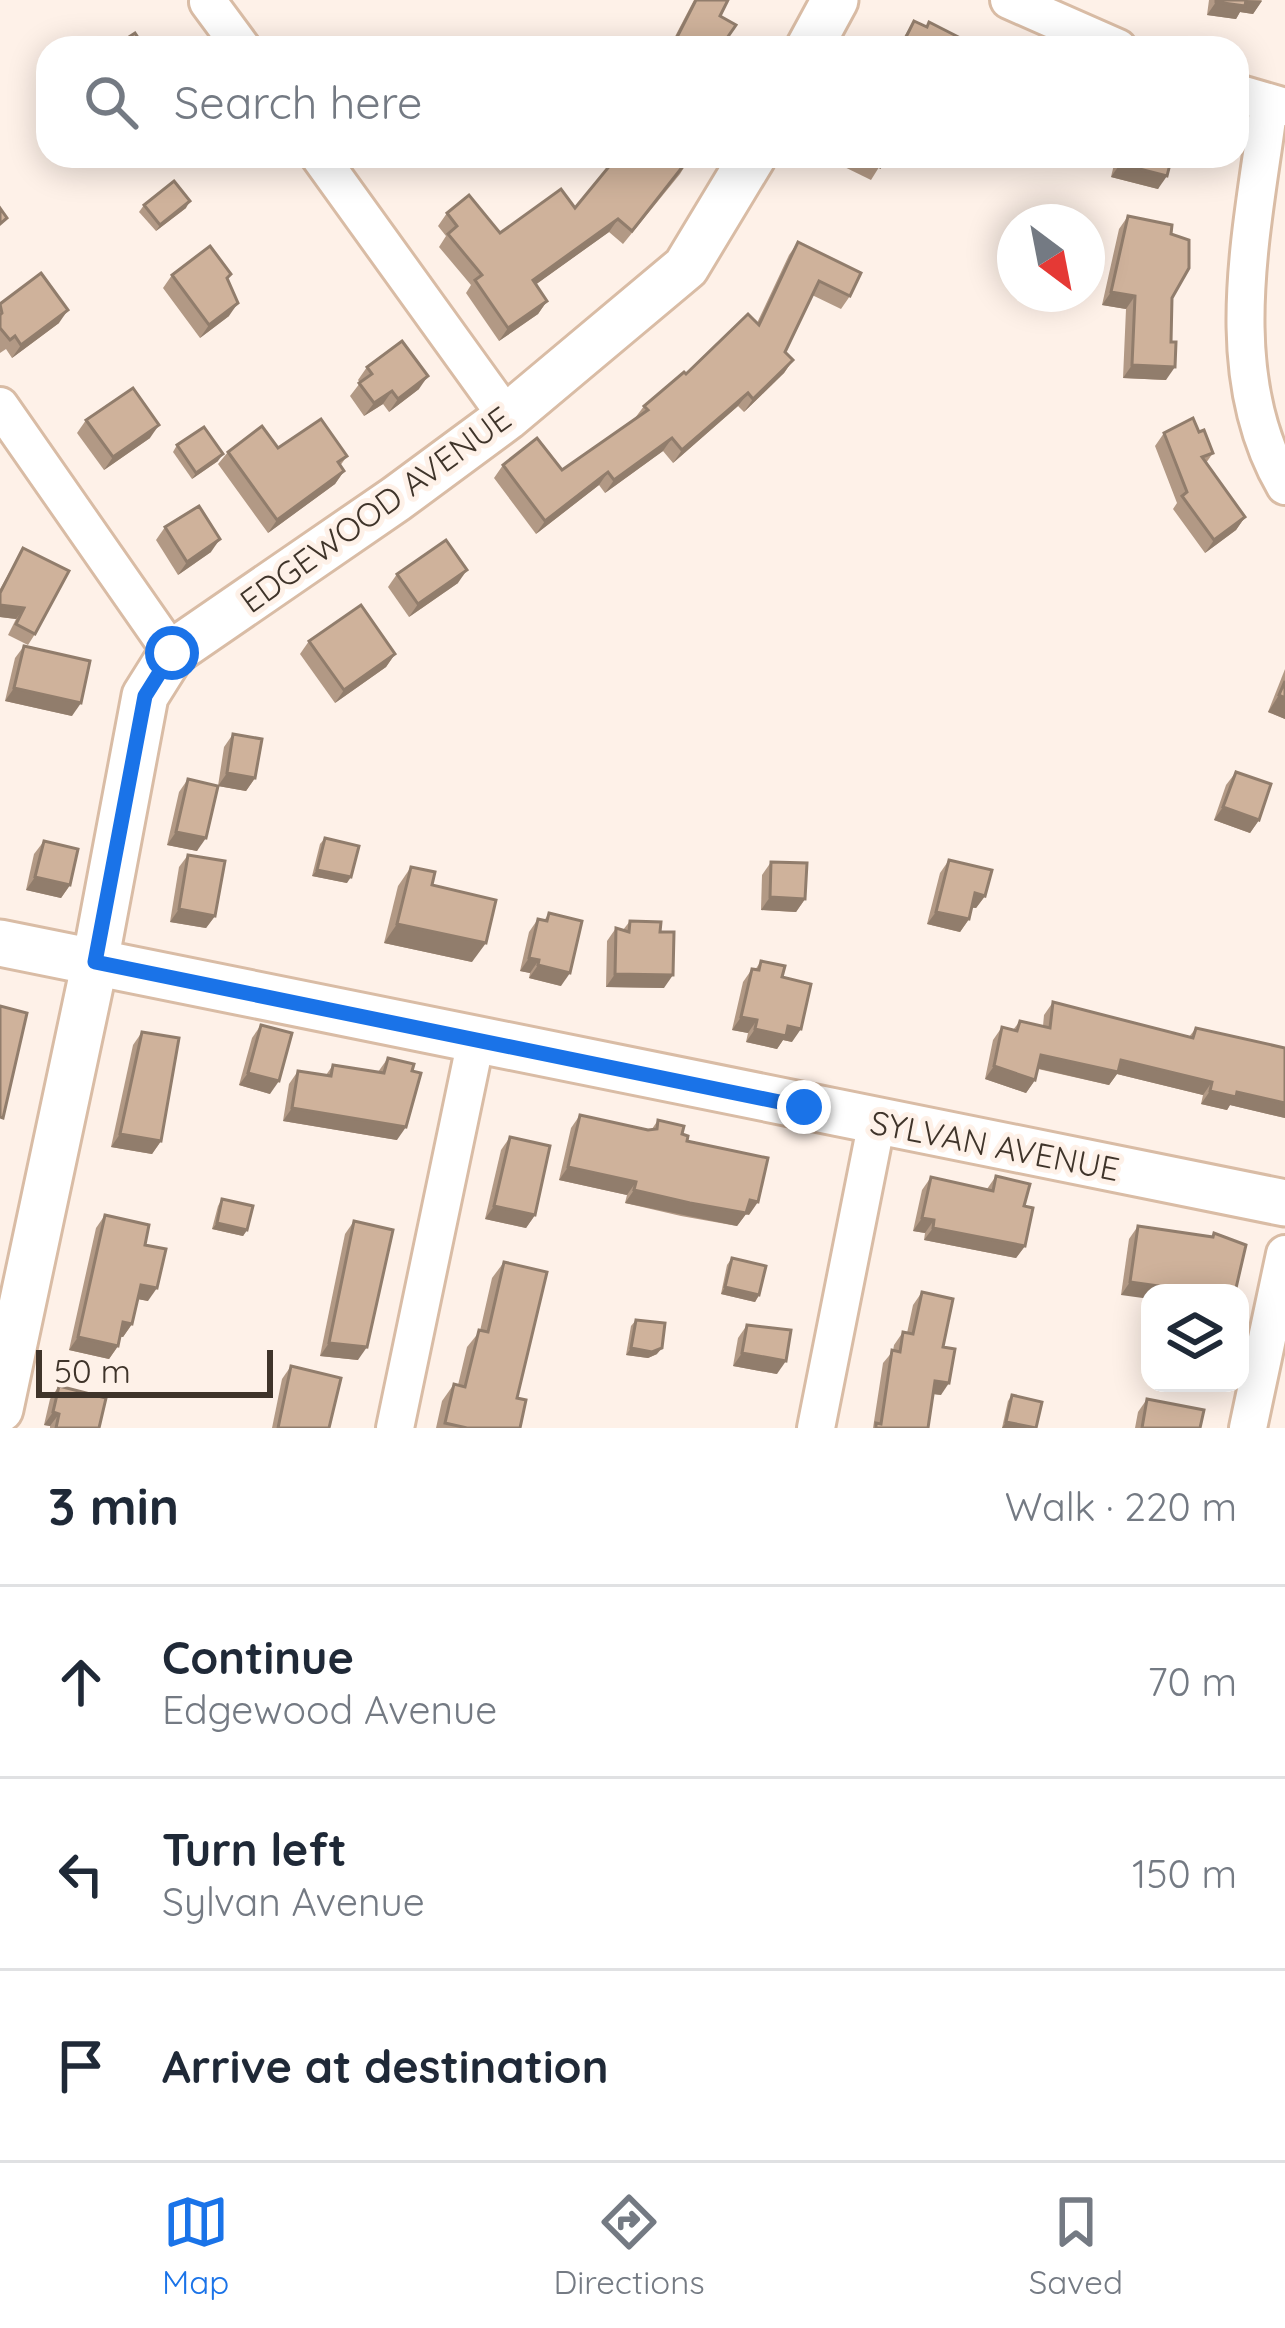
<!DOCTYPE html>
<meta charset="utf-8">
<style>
body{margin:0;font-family:Quicksand,sans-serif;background:#f6f6f7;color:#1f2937}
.controls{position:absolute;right:36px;bottom:36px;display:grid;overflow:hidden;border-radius:24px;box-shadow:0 6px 30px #0003}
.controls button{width:108px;height:108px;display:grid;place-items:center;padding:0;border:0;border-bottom:3px solid #e0e1e3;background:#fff;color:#1f2937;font:60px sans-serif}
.compass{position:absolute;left:997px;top:204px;width:108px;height:108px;border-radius:50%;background:#fff;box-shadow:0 6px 30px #0003;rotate:148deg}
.scale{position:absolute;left:36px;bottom:30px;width:237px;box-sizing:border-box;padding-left:12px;border:6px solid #3f342a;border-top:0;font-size:33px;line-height:42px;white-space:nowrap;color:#3f342a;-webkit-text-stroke:9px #fef1e8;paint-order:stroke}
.stop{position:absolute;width:36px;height:36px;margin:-27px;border:9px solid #1a73e8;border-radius:50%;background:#fff}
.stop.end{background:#1a73e8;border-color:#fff;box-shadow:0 3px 12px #0008}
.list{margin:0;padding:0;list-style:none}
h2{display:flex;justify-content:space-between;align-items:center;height:156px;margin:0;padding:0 48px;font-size:51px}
h2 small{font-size:39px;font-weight:400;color:#747a83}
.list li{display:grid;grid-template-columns:78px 1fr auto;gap:36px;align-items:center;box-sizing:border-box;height:192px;padding:0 48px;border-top:3px solid #e0e1e3}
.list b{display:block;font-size:45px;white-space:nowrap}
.list p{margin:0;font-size:39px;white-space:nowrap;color:#747a83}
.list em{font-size:39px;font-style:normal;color:#747a83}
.icon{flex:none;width:66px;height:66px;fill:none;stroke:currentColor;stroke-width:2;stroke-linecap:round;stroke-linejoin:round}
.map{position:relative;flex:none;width:1285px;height:1428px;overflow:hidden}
.search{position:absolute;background:#fff;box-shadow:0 6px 30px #0003;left:36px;right:36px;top:36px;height:132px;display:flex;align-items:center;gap:30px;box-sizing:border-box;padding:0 42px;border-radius:36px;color:#747a83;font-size:45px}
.sheet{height:732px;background:#fff}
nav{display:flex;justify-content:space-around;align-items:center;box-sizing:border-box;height:168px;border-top:3px solid #e0e1e3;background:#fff;font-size:33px;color:#747a83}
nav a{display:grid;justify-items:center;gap:6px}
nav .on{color:#1a73e8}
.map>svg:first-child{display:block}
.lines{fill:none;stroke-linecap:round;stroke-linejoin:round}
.minor-casing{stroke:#d9bca5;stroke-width:42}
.tertiary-casing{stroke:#d9bca5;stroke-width:51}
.minor{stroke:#fff;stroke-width:36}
.tertiary{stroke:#fff;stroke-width:45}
.wall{fill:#b29985}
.shaded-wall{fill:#917d6c}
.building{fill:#cfb29b;stroke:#917d6c;stroke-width:3}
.route{stroke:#1a73e8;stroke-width:15}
.labels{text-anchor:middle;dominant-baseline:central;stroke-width:10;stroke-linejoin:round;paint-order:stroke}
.street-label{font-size:33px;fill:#3f342a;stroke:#fef1e8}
</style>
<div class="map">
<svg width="1285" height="1428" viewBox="0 0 1285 1428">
<rect width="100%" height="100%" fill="#fef1e8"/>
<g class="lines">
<g class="minor-casing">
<g id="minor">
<polyline points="1009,0 1118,48"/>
<polyline points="208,2 242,48"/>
<polyline points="1237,93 1285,107"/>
<path d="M 1269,104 C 1253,229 1218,371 1285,486"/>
<polyline points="319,156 507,417"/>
<polyline points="0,406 172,653"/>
<polyline points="395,1428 476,1040"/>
<polyline points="816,1428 877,1121"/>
<polyline points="1248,1428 1285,1254"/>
</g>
</g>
<g class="tertiary-casing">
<g id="tertiary">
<polyline points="809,48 835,0"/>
<polyline points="0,943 1285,1203"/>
<polyline points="0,1409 95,962 145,696 172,653 396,499 507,417 686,267 753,156"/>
</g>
</g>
<use href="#minor" class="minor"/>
<use href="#tertiary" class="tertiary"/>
</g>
<g class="wall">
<polygon points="694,0 728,0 720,16 720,48 669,48"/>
<polygon points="1209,0 1262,0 1253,14 1240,12 1236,19 1207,15"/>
<polygon points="914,21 926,27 980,48 897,48"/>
<polygon points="625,156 691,156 680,174 623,244 609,232 536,284 547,301 538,314 499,341 466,293 471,285 439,247 446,236 438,226 447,213 500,233 575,208 622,163"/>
<polygon points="822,156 886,156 871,180"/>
<polygon points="1116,156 1172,156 1158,189 1111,177"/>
<polygon points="144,205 186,208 156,231 139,212"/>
<polygon points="1128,216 1172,298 1171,342 1166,380 1123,378 1126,309 1102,305 1119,229"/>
<polygon points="798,242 850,296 841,309 812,295 785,352 793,360 784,373 744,412 738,406 673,463 663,451 605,493 599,485 536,534 494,478 503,465 562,470 635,418 644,406 757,323 789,255"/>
<polygon points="231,274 228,279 229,316 200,338 163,288 172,275"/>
<polygon points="0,304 59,323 12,358 6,349 0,353"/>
<polygon points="367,367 419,389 389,412 383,404 364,416 350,396 360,383 358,380"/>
<polygon points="86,420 150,438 104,470 77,433"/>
<polygon points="1199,432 1213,453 1206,463 1245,517 1236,530 1205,553 1173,509 1177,503 1155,446 1164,433"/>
<polygon points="177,445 218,461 192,479 173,452"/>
<polygon points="278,448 347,456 340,466 344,471 335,484 268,533 218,464 228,452"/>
<polygon points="165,527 211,552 178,575 156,540"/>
<polygon points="23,548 35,634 28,645 8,635 16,619 0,617 0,589"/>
<polygon points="397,574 458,583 409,617 388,587"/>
<polygon points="309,641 395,654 386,667 335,703 300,654"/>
<polygon points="24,646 72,716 5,701 15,658"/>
<polygon points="1285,669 1285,719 1268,712"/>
<polygon points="233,734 255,778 246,791 218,786 197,851 167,845 179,792 188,779 218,786 224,747"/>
<polygon points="1236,772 1259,820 1250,833 1214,820 1226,785"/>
<polygon points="325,838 347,883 312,876 320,844"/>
<polygon points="44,841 70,885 61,898 26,890 34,854"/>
<polygon points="188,855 215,916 206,928 170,922 179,867"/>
<polygon points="949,860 985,896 976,908 972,908 969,919 960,932 927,924 940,873"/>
<polygon points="771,862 805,899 796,912 761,910 762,875"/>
<polygon points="411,867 432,885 472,962 384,943 398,886"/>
<polygon points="549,913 561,986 529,978 530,973 520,971 529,932 538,919 544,921"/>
<polygon points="630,921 660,932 664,988 606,987 607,941 616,928 623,930"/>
<polygon points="761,961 782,977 792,1042 783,1040 777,1049 746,1042 748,1033 732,1030 743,982 752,969 755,970"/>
<polygon points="1053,1002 1189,1037 1196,1028 1285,1048 1285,1118 1230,1105 1227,1110 1201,1104 1203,1095 1117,1074 1109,1085 1038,1069 1035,1080 1026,1093 985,1079 993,1040 1002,1027 1013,1030 1020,1021 1043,1026 1044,1015"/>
<polygon points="261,1025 270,1094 239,1085 252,1038"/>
<polygon points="142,1032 161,1141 152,1154 111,1147 133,1045"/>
<polygon points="388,1058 397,1140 283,1121 289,1084 298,1071 326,1075 333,1065 378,1072"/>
<polygon points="580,1115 648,1130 652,1129 658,1120 682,1134 749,1215 746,1214 737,1226 681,1216 625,1203 627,1195 559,1180 571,1128"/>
<polygon points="510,1137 535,1215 526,1228 485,1219 501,1150"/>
<polygon points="996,1176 1024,1206 1025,1246 1016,1258 924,1240 925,1233 913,1231 922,1190 931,1177 987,1189"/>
<polygon points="222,1199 247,1230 243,1236 212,1229 218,1206"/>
<polygon points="105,1215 145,1245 148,1301 138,1299 132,1324 123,1337 120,1337 118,1346 109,1359 69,1350 96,1228"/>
<polygon points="354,1221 358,1360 320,1356 345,1234"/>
<polygon points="1138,1226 1233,1293 1121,1295 1129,1239"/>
<polygon points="732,1258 759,1295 755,1302 721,1294 727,1265"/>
<polygon points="504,1262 520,1428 436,1428 442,1401 454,1384 458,1385 467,1347 480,1331 492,1278"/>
<polygon points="922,1292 943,1347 941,1395 933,1394 928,1428 873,1428 883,1363 893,1351 894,1345 903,1332 907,1333 913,1305"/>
<polygon points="636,1320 657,1354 648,1358 626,1355 631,1326"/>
<polygon points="747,1325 777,1374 733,1366 738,1338"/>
<polygon points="291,1366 329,1428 272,1428 282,1379"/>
<polygon points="59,1386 99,1428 50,1428 50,1426 44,1425 50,1399"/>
<polygon points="1012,1395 1036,1428 1002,1428 1008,1401"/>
<polygon points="1147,1399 1200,1428 1135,1428 1138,1412"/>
</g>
<g class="shaded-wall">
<polygon points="1245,0 1262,1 1253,14 1240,12 1236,19 1207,15 1216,2"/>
<polygon points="1120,164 1167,176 1158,189 1111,177"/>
<polygon points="190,201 186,208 156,231 160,225"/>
<polygon points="618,219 609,232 524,293 533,280"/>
<polygon points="1111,292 1135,296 1126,309 1102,305"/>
<polygon points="547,301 538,314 499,341 508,328"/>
<polygon points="238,303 229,316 200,338 209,325"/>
<polygon points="68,310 59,323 12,358 21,345"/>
<polygon points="793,360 784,373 744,412 753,399"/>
<polygon points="1132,365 1175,367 1166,380 1123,378"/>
<polygon points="428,376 419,389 389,412 398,399"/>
<polygon points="392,391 383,404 364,416 374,403"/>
<polygon points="748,393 738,406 673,463 682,450"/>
<polygon points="159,425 150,438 104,470 113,457"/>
<polygon points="672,438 663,451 605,493 614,480"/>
<polygon points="223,454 218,461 192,479 196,473"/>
<polygon points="344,471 335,484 268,533 277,520"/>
<polygon points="608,472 599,485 536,534 545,521"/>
<polygon points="1245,517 1236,530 1205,553 1214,540"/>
<polygon points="220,539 211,552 178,575 187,562"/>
<polygon points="467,570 458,583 409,617 418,604"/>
<polygon points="0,605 24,608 16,619 0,617"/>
<polygon points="395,654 386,667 335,703 344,690"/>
<polygon points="14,688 81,703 72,716 5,701"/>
<polygon points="1279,695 1285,698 1285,719 1268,712"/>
<polygon points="227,773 255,778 246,791 218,786"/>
<polygon points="1223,807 1259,820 1250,833 1214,820"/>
<polygon points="176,832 206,838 197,851 167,845"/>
<polygon points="317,870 351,877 347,883 312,876"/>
<polygon points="35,877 70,885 61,898 26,890"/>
<polygon points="975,893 985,896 976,908 966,906"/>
<polygon points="770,897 805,899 796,912 761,910"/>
<polygon points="179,909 215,916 206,928 170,922"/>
<polygon points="936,912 969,919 960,932 927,924"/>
<polygon points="397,924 486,943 472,962 384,943"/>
<polygon points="529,958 539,960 530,973 520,971"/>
<polygon points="538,965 570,973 561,986 529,978"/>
<polygon points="615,974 673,975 664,988 606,987"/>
<polygon points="741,1017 757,1020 748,1033 732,1030"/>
<polygon points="788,1026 801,1029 792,1042 783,1040 777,1049 746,1042 755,1029"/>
<polygon points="1041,1055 1121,1060 1212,1082 1203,1095 1117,1074 1109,1085 1032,1067"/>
<polygon points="994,1066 1035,1080 1026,1093 985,1079"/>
<polygon points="248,1073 279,1081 270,1094 239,1085"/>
<polygon points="1210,1091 1237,1092 1285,1103 1285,1118 1230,1105 1227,1110 1201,1104"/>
<polygon points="292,1108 406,1127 397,1140 283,1121"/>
<polygon points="120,1134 161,1141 152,1154 111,1147"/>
<polygon points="568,1167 636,1182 627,1195 559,1180"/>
<polygon points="634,1190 750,1200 758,1202 749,1215 746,1214 737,1226 625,1203"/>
<polygon points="494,1206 535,1215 526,1228 485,1219"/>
<polygon points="922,1218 934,1220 925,1233 913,1231"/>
<polygon points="217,1223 247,1230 243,1236 212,1229"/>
<polygon points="933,1228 1025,1246 1016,1258 924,1240"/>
<polygon points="1130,1282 1187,1290 1184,1293 1150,1293 1150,1299 1121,1295"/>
<polygon points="141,1285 157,1288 148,1301 132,1298"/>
<polygon points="725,1287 759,1295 755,1302 721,1294"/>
<polygon points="123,1322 132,1324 123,1337 114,1335"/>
<polygon points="78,1337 118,1346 109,1359 69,1350"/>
<polygon points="329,1343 367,1347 358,1360 320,1356"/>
<polygon points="631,1348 662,1348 657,1354 648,1358 626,1355"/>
<polygon points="742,1353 786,1361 777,1374 733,1366"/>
<polygon points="935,1381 949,1383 941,1395 926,1393"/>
<polygon points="53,1412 59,1414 50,1426 44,1425"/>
<polygon points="1006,1422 1030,1428 1002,1428"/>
</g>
<g class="building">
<polygon points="696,0 728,0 720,16 736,25 720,48 678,48 673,45"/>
<polygon points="1216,0 1246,0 1245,6 1216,2"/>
<polygon points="914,21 927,27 929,22 980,48 907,48 902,45"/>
<polygon points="135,33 145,48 112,48"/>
<polygon points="628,156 691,156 632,231 618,219 533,280 547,301 508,328 475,280 482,275 448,234 457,226 447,213 469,195 500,233 561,189 575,208 616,158 624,164"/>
<polygon points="858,156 886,156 880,167"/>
<polygon points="1122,156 1172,156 1167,176 1120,164"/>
<polygon points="174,181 190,201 160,225 144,205"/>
<polygon points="0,208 7,218 0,224"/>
<polygon points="1128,216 1172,225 1171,234 1189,240 1189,268 1172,298 1171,342 1176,342 1175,367 1132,365 1135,296 1111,292"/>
<polygon points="798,242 861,273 850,296 819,281 785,352 793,360 753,399 748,393 682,450 672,438 614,480 608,472 545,521 503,465 537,438 562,470 648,410 644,406 684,372 686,374 748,314 759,325"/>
<polygon points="210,246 231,274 227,278 238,303 209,325 172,275"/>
<polygon points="41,273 68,310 21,345 15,336 10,340 0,328 0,315 2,313 0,304"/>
<polygon points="402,341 428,376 398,399 392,391 374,403 359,383 372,374 367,367"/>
<polygon points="133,388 159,425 113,457 86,420"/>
<polygon points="1193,418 1199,432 1204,430 1213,453 1202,457 1245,517 1214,540 1182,496 1187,492 1164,433"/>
<polygon points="321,419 347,456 338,462 344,471 277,520 228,452 262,426 278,448"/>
<polygon points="204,427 223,454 196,473 177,445"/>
<polygon points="199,506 220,539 187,562 165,527"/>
<polygon points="446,540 467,570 418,604 397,574"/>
<polygon points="23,548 69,571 35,634 16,624 24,608 0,605 0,593"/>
<polygon points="361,605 395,654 344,690 309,641"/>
<polygon points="24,646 90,661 81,703 14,688"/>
<polygon points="1285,681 1285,698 1279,695"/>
<polygon points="233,734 262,739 255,778 227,773"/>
<polygon points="1236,772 1271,784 1259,820 1223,807"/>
<polygon points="188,779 218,786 206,838 176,832"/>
<polygon points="325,838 359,846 351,877 317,870"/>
<polygon points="44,841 78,849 70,885 35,877"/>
<polygon points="188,855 225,861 215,916 179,909"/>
<polygon points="949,860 992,870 985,896 975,893 969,919 936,912"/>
<polygon points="771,862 807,863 805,899 770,897"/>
<polygon points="411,867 435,872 432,885 496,900 486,943 397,924"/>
<polygon points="549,913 582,921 570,973 538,965 539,960 529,958 538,919 547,921"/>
<polygon points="630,921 661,922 660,932 674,932 673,975 615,974 616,928 629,932"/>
<polygon points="761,961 785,966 782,977 811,984 801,1029 788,1026 786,1036 755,1029 757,1020 741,1017 752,969 759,970"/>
<polygon points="1053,1002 1193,1038 1196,1028 1285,1048 1285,1103 1237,1092 1236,1097 1210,1091 1212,1082 1121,1060 1118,1072 1041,1055 1035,1080 994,1066 1002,1027 1017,1031 1020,1021 1050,1028"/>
<polygon points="0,1006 27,1013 3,1118 0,1117"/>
<polygon points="261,1025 292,1033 279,1081 248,1073"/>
<polygon points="142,1032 179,1038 161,1141 120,1134"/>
<polygon points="388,1058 414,1064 412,1071 421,1073 406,1127 292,1108 298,1071 331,1076 333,1065 384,1073"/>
<polygon points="580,1115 648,1130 657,1129 658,1120 684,1126 682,1134 688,1136 687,1141 768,1158 758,1202 750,1200 746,1213 690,1203 634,1190 636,1182 568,1167"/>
<polygon points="510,1137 550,1146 535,1215 494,1206"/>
<polygon points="996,1176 1030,1184 1024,1206 1033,1208 1025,1246 933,1228 934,1220 922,1218 931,1177 993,1191"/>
<polygon points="222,1199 253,1206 247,1230 217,1223"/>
<polygon points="105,1215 149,1225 145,1245 166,1249 157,1288 141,1285 132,1324 123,1322 118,1346 78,1337"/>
<polygon points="354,1221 393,1230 367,1347 329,1343"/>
<polygon points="1138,1226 1213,1237 1214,1233 1246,1245 1236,1288 1227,1287 1226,1293 1186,1293 1187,1290 1130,1282"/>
<polygon points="732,1258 766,1266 759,1295 725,1287"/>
<polygon points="504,1262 547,1272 517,1398 526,1400 520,1428 467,1428 445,1423 454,1384 465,1387 479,1330 488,1332"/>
<polygon points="922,1292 953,1299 943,1347 955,1349 949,1383 935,1381 928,1428 876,1428 876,1423 881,1424 892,1350 900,1352 903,1332 913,1334"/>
<polygon points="636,1320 665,1323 662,1348 652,1352 631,1348"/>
<polygon points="747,1325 791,1330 786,1361 742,1353"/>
<polygon points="291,1366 341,1378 329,1428 278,1428"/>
<polygon points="59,1386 106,1398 99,1428 56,1428 59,1414 53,1412"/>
<polygon points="1012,1395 1042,1402 1036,1428 1006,1422"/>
<polygon points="1147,1399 1204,1410 1200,1428 1142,1428"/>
</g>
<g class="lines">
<polyline class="route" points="172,653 145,696 95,962 804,1107"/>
</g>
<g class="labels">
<g class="street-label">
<text transform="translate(375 509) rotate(-36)">EDGEWOOD AVENUE</text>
<text transform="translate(995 1145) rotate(11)">SYLVAN AVENUE</text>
</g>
</g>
</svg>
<div class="controls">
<button><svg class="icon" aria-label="layers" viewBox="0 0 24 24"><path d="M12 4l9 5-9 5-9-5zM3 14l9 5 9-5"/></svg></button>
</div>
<svg class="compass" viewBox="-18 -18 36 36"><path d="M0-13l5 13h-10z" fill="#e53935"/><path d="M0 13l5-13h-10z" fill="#747a83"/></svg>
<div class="scale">50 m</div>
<div class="stop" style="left:172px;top:653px"></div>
<div class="stop end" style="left:804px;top:1107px"></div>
<div class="search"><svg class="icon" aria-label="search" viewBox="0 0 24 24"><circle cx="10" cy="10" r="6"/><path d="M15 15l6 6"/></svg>Search here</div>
</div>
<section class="sheet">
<h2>3 min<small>Walk · 220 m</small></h2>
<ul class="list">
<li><svg class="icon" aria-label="ahead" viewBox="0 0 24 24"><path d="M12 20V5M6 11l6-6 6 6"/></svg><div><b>Continue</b><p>Edgewood Avenue</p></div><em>70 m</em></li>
<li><svg class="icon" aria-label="left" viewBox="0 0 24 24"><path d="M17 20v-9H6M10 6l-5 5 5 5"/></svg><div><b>Turn left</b><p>Sylvan Avenue</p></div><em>150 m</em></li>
<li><svg class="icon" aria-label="arrive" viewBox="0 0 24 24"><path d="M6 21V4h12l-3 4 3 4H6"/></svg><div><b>Arrive at destination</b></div></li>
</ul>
</section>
<nav>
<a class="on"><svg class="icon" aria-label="map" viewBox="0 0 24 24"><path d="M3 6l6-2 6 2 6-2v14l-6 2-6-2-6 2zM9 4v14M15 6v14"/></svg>Map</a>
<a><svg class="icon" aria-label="directions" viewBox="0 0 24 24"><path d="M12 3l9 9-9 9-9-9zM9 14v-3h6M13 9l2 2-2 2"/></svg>Directions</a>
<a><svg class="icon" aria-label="saved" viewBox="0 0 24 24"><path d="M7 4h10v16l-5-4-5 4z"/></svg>Saved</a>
</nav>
